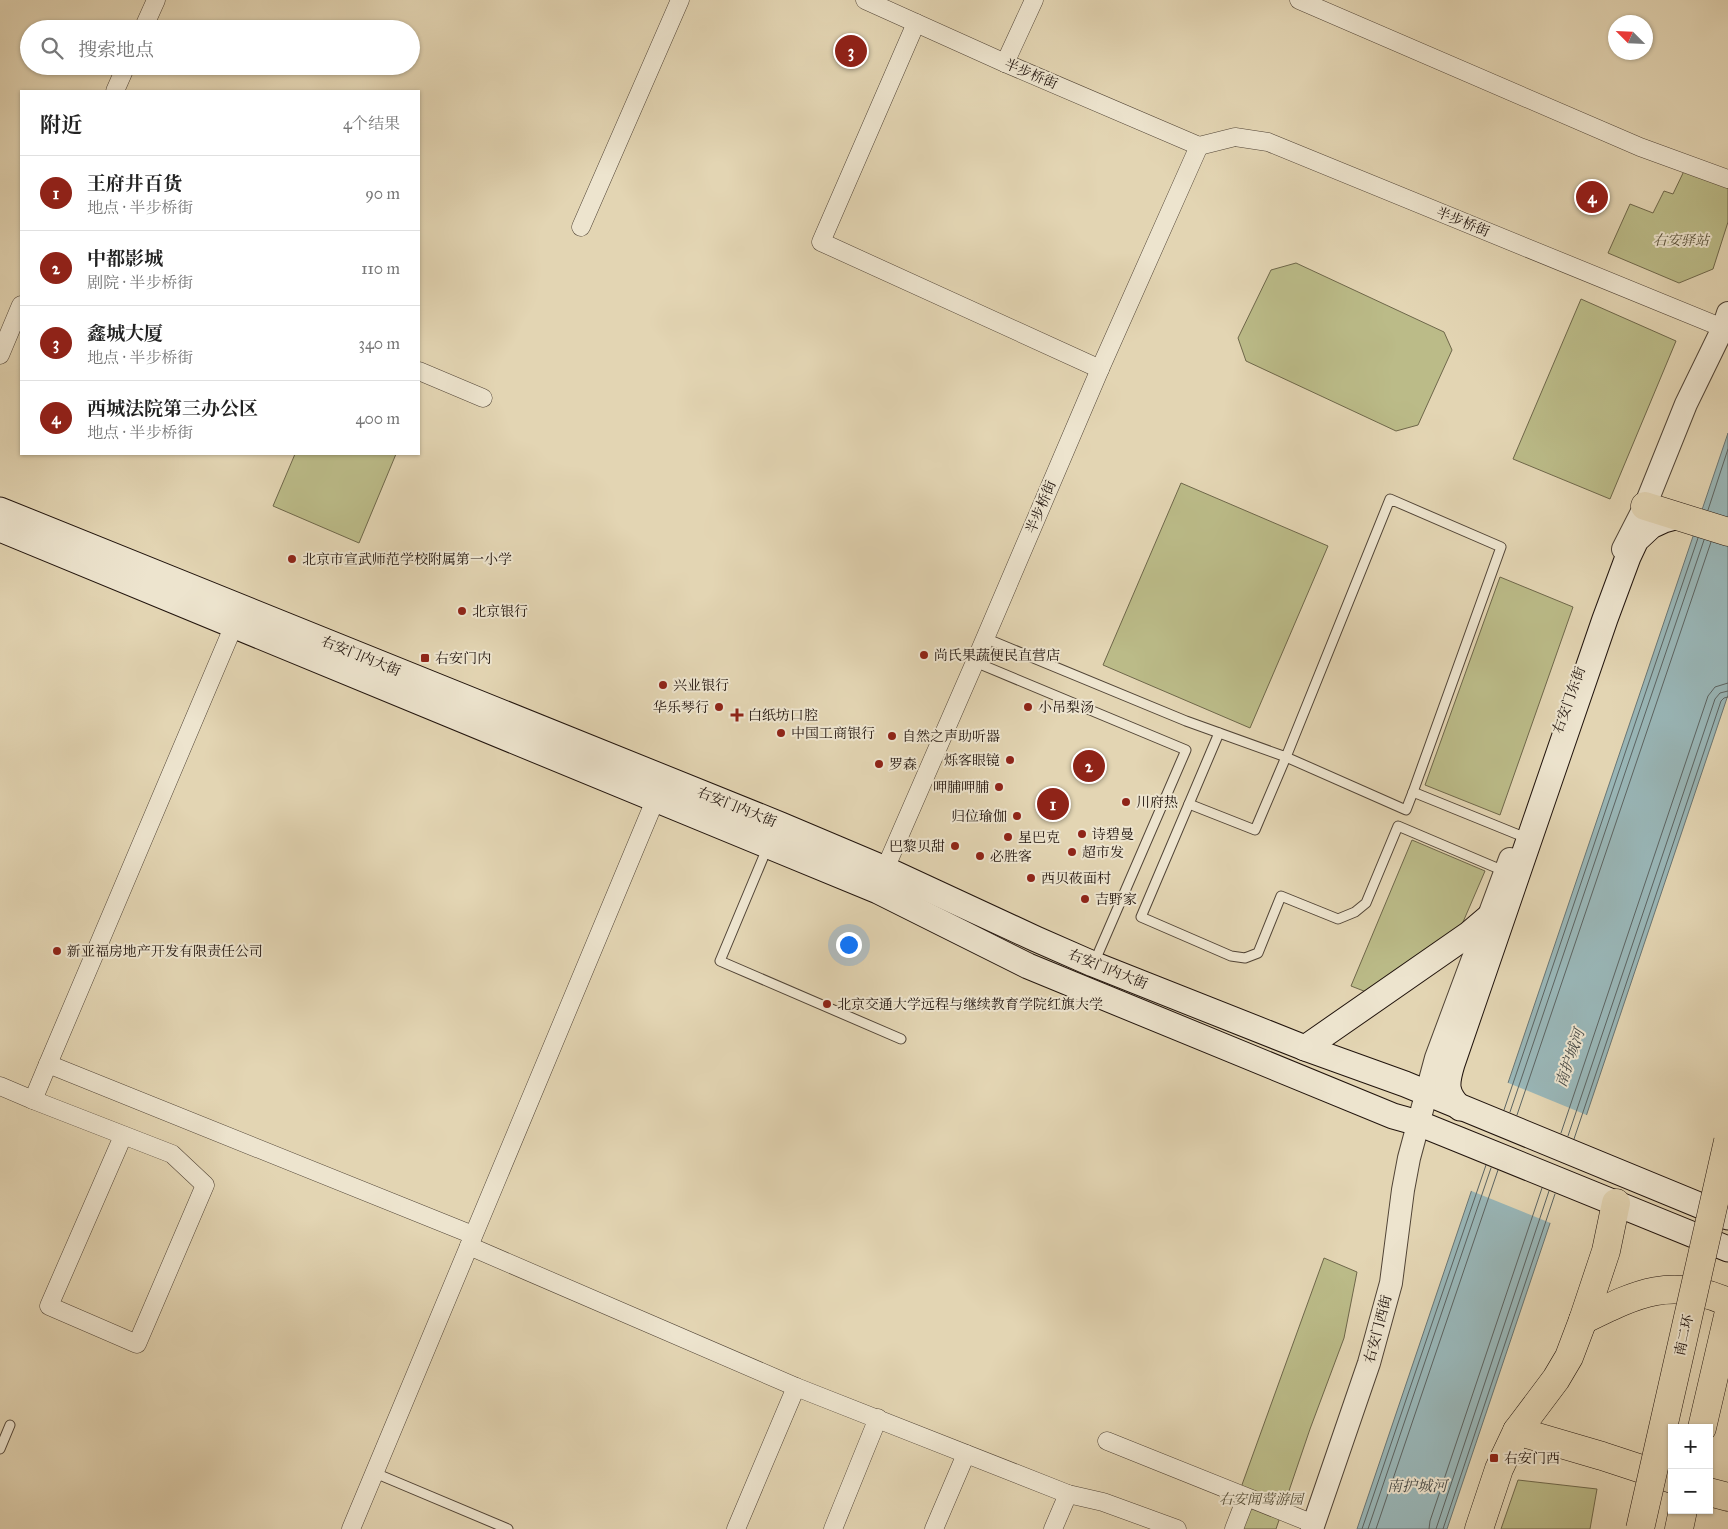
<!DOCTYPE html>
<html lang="zh">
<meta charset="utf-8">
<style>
body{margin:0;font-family:"IM FELL Great Primer","Noto Serif SC",serif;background:#f2f2f2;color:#222}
.controls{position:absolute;right:15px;bottom:15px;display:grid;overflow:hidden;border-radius:0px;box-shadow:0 1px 4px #0004}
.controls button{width:45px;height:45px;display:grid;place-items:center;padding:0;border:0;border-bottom:1px solid #e0e0e0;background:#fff;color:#222;font:25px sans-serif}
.compass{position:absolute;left:1608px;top:15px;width:45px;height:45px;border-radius:50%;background:#fff;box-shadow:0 1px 4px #0004;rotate:294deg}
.you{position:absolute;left:848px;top:944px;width:18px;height:18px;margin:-12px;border:4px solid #fff;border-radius:50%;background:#1a73e8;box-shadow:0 0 0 8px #1a73e833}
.badge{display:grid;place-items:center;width:32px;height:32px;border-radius:50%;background:#8f2418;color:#fff;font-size:16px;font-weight:700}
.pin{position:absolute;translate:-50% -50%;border:2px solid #fff;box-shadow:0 1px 5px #0006}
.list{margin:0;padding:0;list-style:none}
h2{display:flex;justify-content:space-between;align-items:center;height:65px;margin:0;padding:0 20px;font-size:21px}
h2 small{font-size:16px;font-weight:400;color:#767676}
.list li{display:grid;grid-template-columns:32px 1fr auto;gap:15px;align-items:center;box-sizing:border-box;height:75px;padding:0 20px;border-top:1px solid #e0e0e0}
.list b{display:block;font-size:19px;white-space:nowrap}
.list p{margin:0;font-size:16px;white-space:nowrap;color:#767676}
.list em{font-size:16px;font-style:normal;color:#767676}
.icon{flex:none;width:28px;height:28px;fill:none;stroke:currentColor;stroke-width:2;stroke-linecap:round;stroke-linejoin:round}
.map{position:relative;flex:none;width:1728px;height:1529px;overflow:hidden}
.search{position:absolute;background:#fff;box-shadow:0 1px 4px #0004;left:20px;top:20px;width:400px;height:55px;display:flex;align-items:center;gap:12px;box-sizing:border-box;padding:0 18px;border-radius:28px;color:#767676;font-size:19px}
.panel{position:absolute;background:#fff;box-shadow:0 1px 4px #0004;left:20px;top:90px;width:400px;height:365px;border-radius:0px}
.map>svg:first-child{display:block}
.green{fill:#bb8;stroke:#6e674a}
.water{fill:#99b6b7;stroke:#697573}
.pier{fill:#e3d5b3}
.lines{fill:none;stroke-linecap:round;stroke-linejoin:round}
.shore{stroke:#5c6462;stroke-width:1}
.service-casing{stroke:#514436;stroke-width:11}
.minor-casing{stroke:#514436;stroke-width:19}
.tertiary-casing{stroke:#514436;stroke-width:24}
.secondary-casing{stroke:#20130c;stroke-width:27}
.trunk-casing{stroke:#20130c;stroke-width:29}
.service{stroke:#ede4ce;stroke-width:9}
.minor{stroke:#ede4ce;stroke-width:18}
.tertiary{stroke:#ede4ce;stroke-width:22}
.secondary{stroke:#ede4ce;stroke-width:25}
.trunk{stroke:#e3d5b3;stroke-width:28}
.trunk-bridge-casing{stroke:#20130c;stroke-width:29;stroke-linecap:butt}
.trunk-bridge{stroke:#e3d5b3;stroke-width:28}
.poi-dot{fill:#8f2418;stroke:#ede4ce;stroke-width:2}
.labels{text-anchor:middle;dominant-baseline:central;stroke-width:4;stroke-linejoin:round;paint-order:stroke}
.street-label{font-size:14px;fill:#20130c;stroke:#ede4ce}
.park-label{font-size:14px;font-style:italic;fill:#564e37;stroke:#ede4ce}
.poi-label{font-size:14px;fill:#20130c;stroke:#ede4ce;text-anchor:start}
.water-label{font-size:15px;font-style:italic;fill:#4a4c48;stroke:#ede4ce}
</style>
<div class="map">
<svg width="1728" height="1529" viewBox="0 0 1728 1529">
<rect width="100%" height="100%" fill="#e3d5b3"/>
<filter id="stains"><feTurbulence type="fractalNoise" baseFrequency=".004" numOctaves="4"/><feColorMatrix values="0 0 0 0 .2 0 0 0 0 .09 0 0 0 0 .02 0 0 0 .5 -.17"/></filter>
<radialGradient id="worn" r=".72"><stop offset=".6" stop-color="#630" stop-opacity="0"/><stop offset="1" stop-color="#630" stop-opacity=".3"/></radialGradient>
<g class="green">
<polygon points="1684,171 1728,187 1728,222 1713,269 1679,283 1608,253 1630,204 1653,213 1664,191 1673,194"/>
<polygon points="1296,263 1444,332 1452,350 1418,425 1396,431 1246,361 1238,338 1271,270"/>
<polygon points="1581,299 1676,341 1610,499 1513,459"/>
<polygon points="295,454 396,454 359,543 273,506"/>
<polygon points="1181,483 1328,546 1250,728 1103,665"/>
<polygon points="1500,577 1573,607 1500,815 1425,785"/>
<polygon points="1412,840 1485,871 1457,936 1374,995 1351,986"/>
<polygon points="1324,1258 1357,1272 1344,1338 1310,1429 1276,1529 1226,1529"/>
<polygon points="1518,1480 1597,1489 1590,1529 1501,1529"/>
</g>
<polygon class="water" points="1728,433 1728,695 1447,1529 1357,1529"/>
<polygon class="pier" points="1506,1082 1589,1116 1553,1224 1469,1190"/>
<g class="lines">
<g class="shore">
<polyline points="1708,510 1728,449"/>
<polyline points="1504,1110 1698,538"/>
<polyline points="1510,1112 1704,540"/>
<polyline points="1517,1115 1711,542"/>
<polyline points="1561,1133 1708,696 1715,687 1728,683"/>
<polyline points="1568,1136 1715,699 1720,693 1728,691"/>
<polyline points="1574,1139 1721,701 1724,698 1728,697"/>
<polyline points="1362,1529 1486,1165"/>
<polyline points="1368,1529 1491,1168"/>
<polyline points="1376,1529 1498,1170"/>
<polyline points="1429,1529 1430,1521 1542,1188"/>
<polyline points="1436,1529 1549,1191"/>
<polyline points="1443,1529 1555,1194"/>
</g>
<g class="service-casing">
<g id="service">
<polyline points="985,638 1186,721 1286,757 1390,499 1501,547 1413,792 1519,835"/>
<polyline points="975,662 1186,750 1094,963"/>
<polyline points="1219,733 1141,917 1231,956 1245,958 1258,953 1281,896 1338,919 1355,912 1366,903 1398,826 1504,871"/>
<polyline points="1189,804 1255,830 1286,757 1406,810 1413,792"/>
<polyline points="768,846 720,961 901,1039"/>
<polyline points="0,1449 10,1425"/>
<polyline points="375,1473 508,1529"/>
</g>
</g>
<g class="minor-casing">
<g id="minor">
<polyline points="865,0 1005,63 1199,146 1235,137 1268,142 1723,328"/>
<polyline points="1299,0 1640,147 1728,179"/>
<polyline points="916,23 821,242 1100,369"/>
<polyline points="143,29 156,0"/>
<polyline points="1005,63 1034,0"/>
<polyline points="115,91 126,66"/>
<polyline points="581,227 680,0"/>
<polyline points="0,355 21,305"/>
<polyline points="419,371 483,398"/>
<polyline points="885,869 975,662 1100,369 1199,146"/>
<polyline points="48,1064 234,625"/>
<polyline points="0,1086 33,1100 48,1064 473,1235"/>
<polyline points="33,1100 172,1154 205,1185 137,1344 49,1306 123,1136"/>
<polyline points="469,1246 796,1387 1068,1494 1103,1502 1177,1529"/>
<polyline points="1107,1441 1314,1524"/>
<polyline points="351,1529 656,798"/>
<polyline points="736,1529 796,1387"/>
<polyline points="833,1529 878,1418"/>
<polyline points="934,1529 966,1454"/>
<polyline points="1053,1529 1068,1494"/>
<polyline points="1234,1529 1246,1498"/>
</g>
</g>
<g class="tertiary-casing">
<g id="tertiary">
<polyline points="1623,549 1645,506 1686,404 1723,328 1728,313"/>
<polyline points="1312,1529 1369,1363 1391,1283 1403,1190 1409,1158 1436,1058 1510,859"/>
</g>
</g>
<g class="secondary-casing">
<g id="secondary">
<polyline points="0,510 781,825 885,869 1036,939 1093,964 1305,1048 1405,1084 1728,1217"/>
<polyline points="0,529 878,891 1028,966 1393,1116 1418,1123 1460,1140 1728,1249"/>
<polyline points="1305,1048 1469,934 1489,917"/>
<path d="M 1460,1108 C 1445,1093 1446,1084 1452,1064 L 1605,619 L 1628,557 L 1636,540 L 1651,526 L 1664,520 L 1679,516"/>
</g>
</g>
<g class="trunk-casing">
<g id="trunk">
<polyline points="1645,506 1728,532"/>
<path d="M 1583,1320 C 1636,1294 1670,1276 1728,1302"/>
<polyline points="1702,1428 1728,1316"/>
<polyline points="1517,1431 1602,1456 1672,1479"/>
<polyline points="1709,1492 1728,1497"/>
<polyline points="1479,1529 1499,1469 1517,1431 1556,1379 1569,1357 1583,1320 1606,1251 1616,1203"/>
<polyline points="1679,1529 1683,1510"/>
</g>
</g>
<use href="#service" class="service"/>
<use href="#minor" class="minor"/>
<use href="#tertiary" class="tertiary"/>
<use href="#secondary" class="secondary"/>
<use href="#trunk" class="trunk"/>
<g class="trunk-bridge-casing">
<polyline id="trunk-bridge" points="1640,1529 1728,1141"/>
</g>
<use href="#trunk-bridge" class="trunk-bridge"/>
</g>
<g class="poi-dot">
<circle cx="292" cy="559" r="5"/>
<circle cx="462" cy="611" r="5"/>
<circle cx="924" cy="655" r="5"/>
<rect x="420" y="653" width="10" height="10" rx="2.5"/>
<circle cx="663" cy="685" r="5"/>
<circle cx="719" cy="707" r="5"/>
<circle cx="1028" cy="707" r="5"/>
<path d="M734.5 707.5h5v5h5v5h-5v5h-5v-5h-5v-5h5z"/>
<circle cx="781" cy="733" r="5"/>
<circle cx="892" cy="736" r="5"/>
<circle cx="1010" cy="760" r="5"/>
<circle cx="879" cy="764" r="5"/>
<circle cx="999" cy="787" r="5"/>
<circle cx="1126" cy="802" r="5"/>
<circle cx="1017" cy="816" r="5"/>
<circle cx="1082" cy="834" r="5"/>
<circle cx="1008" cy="837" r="5"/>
<circle cx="955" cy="846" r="5"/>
<circle cx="1072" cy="852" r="5"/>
<circle cx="980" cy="856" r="5"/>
<circle cx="1031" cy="878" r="5"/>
<circle cx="1085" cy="899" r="5"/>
<circle cx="57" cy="951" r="5"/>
<circle cx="827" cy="1004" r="5"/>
<rect x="1489" y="1453" width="10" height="10" rx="2.5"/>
</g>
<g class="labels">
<g class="street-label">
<text transform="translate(1031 74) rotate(23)">半步桥街</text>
<text transform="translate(1463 222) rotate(22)">半步桥街</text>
<text transform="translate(1041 507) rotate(-67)">半步桥街</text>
<text transform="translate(361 656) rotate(22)">右安门内大街</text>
<text transform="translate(1569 700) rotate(-70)">右安门东街</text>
<text transform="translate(737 807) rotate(22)">右安门内大街</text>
<text transform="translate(1108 969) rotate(22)">右安门内大街</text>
<text transform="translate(1378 1329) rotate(-75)">右安门西街</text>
<text transform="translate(1684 1335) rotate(-77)">南二环</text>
</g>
<g class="park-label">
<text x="1681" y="240">右安驿站</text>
<text x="1261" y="1499">右安闻莺游园</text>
</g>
<g class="poi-label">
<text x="302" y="559">北京市宣武师范学校附属第一小学</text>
<text x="472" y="611">北京银行</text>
<text x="934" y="655">尚氏果蔬便民直营店</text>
<text x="435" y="658">右安门内</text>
<text x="673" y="685">兴业银行</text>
<text x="709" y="707" text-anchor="end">华乐琴行</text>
<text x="1038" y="707">小吊梨汤</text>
<text x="748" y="715">白纸坊口腔</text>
<text x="791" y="733">中国工商银行</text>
<text x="902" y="736">自然之声助听器</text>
<text x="1000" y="760" text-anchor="end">烁客眼镜</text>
<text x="889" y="764">罗森</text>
<text x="989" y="787" text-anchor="end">呷脯呷脯</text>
<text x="1136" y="802">川府热</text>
<text x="1007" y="816" text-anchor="end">归位瑜伽</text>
<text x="1092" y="834">诗碧曼</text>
<text x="1018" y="837">星巴克</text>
<text x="945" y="846" text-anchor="end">巴黎贝甜</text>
<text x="1082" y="852">超市发</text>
<text x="990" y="856">必胜客</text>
<text x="1041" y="878">西贝莜面村</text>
<text x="1095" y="899">吉野家</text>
<text x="67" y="951">新亚福房地产开发有限责任公司</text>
<text x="837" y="1004">北京交通大学远程与继续教育学院红旗大学</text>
<text x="1504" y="1458">右安门西</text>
</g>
<g class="water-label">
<text transform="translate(1570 1058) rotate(-71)">南护城河</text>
<text x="1417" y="1486">南护城河</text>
</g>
</g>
<rect width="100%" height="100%" filter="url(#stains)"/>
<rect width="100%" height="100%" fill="url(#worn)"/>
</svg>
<div class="controls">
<button>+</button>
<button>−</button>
</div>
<svg class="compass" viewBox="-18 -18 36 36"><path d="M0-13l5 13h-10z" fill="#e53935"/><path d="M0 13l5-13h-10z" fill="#767676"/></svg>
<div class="you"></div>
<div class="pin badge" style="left:1053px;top:804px">1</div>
<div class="pin badge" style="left:1089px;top:766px">2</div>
<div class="pin badge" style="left:851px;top:51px">3</div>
<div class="pin badge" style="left:1592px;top:197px">4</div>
<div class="search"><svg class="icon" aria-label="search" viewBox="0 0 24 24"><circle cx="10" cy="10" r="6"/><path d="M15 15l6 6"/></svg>搜索地点</div>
<section class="panel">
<h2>附近<small>4个结果</small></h2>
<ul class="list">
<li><span class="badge">1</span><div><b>王府井百货</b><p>地点 · 半步桥街</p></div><em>90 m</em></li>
<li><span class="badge">2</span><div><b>中都影城</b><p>剧院 · 半步桥街</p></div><em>110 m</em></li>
<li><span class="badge">3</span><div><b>鑫城大厦</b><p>地点 · 半步桥街</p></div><em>340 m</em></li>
<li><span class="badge">4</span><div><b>西城法院第三办公区</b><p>地点 · 半步桥街</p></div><em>400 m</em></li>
</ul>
</section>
</div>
